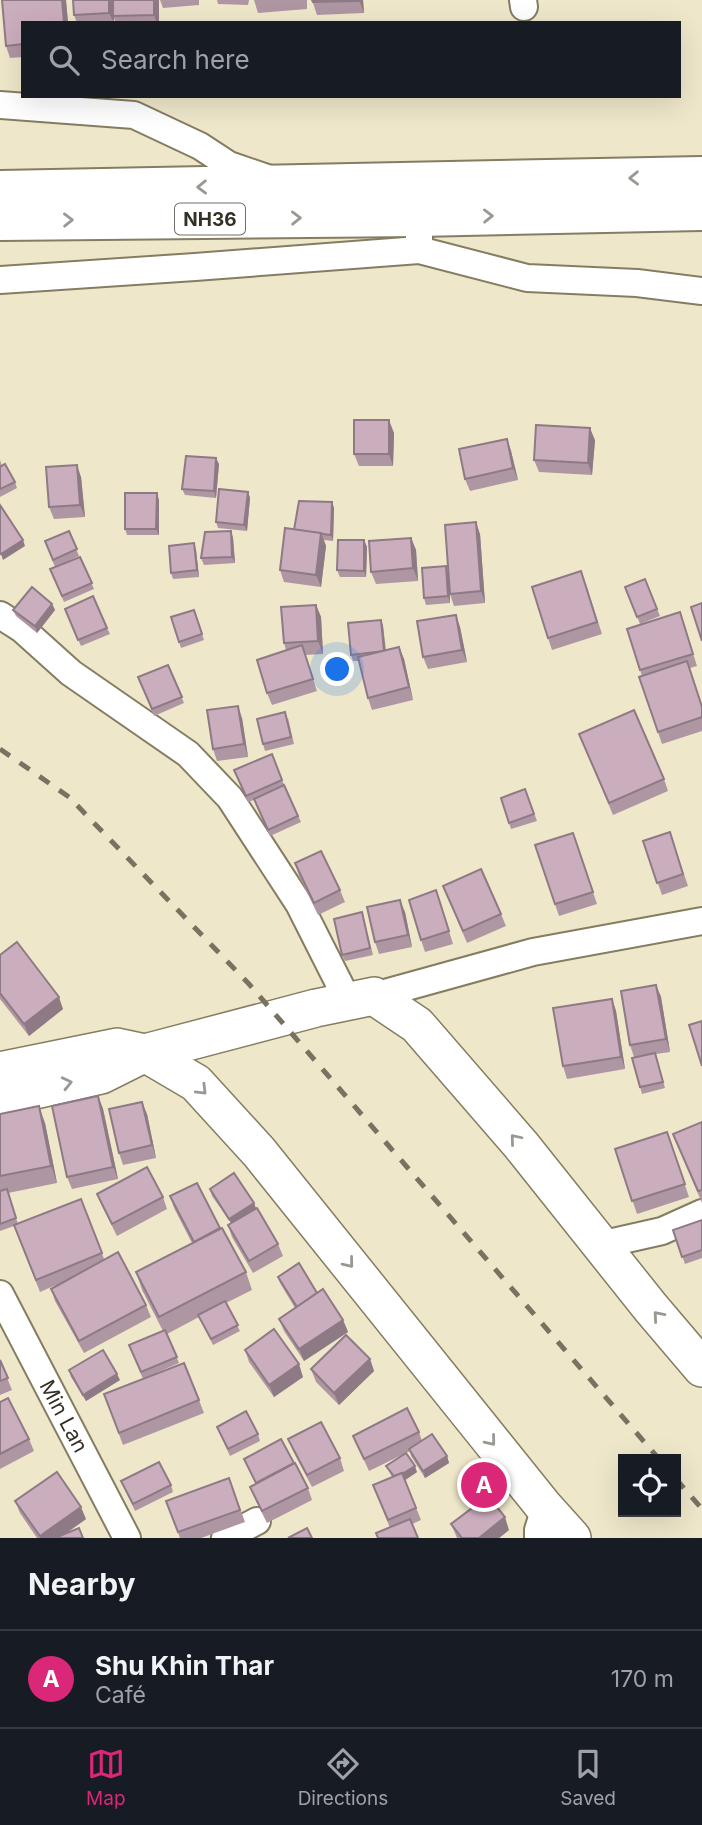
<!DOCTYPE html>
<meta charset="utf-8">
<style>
body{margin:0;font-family:Inter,sans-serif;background:#242831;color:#f1f3f6}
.controls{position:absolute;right:21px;bottom:21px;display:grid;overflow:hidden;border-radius:0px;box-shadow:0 7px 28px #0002}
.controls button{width:63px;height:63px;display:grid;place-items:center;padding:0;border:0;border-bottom:2px solid #363941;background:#171b24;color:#f1f3f6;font:35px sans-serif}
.you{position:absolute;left:338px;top:670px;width:24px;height:24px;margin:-18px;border:5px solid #fff;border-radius:50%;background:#1a73e8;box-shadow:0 0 0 10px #1a73e833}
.badge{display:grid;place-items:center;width:46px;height:46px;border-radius:50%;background:#db2777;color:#fff;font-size:23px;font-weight:700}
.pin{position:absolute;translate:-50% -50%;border:4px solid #fff;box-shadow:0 2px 7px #0006}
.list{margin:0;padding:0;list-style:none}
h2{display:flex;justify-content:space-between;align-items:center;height:91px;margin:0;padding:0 28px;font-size:30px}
h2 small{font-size:23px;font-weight:400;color:#9ea1a6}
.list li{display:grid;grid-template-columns:46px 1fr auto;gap:21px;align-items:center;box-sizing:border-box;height:98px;padding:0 28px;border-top:2px solid #363941}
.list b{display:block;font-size:26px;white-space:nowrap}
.list p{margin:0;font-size:23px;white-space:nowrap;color:#9ea1a6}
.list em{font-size:23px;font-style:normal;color:#9ea1a6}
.icon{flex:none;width:38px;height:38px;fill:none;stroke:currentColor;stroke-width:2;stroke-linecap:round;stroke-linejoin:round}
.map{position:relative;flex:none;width:702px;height:1538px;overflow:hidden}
.search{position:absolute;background:#171b24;box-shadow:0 7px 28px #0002;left:21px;right:21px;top:21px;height:77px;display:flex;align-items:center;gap:18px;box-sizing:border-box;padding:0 24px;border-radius:0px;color:#9ea1a6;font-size:26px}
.sheet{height:189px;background:#171b24}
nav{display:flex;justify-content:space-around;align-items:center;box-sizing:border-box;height:98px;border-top:2px solid #363941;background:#171b24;font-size:19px;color:#9ea1a6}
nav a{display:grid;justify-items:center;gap:4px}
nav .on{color:#db2777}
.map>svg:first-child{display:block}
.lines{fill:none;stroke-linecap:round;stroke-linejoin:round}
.street-casing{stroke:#847d62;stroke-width:30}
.secondary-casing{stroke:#847d62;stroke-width:40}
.highway-casing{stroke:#847d62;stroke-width:42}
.street{stroke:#fff;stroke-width:26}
.secondary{stroke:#fff;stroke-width:37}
.highway{stroke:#fff;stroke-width:38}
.rail{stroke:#787361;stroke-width:5;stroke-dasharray:12 12;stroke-linecap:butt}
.wall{fill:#af96a3}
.shaded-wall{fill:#8e7a85}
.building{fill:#cbaebe;stroke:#8e7a85;stroke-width:2}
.oneway{stroke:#999892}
.labels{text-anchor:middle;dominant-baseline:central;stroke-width:6;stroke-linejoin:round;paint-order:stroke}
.shield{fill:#fff;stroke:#706e66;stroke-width:2}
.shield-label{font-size:19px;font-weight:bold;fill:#333025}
.street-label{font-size:21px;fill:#333025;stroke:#fff}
</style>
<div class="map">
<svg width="702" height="1538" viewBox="0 0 702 1538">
<rect width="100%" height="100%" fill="#efe7ca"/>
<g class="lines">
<g class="street-casing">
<g id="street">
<polyline points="523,0 524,7"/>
<polyline points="0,105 134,115 200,146 229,165 267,178"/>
<polyline points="419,250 527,278 637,283 702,291"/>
<polyline points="0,280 195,267 419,250 419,217"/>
<polyline points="0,615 22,629 71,673 188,754 230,798 299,904 348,1001"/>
<polyline points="374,996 533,952 702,921"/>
<polyline points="600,1245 662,1231 702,1213"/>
<polyline points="0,1294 127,1538"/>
<polyline points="225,1538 257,1521"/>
<polyline points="538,1538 538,1530 545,1508"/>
</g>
</g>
<g class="secondary-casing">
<g id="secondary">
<polyline points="0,1071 117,1047 145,1053 196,1083 259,1152 545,1508 572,1538"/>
<polyline points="0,1098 101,1075 145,1053 316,1008 374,996 417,1025 521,1145 651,1308 702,1368"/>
</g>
</g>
<g class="highway-casing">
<g id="highway">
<polyline points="0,190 702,176"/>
<polyline points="0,221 419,217 702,211"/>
</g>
</g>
<use href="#street" class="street"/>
<use href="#secondary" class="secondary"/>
<use href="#highway" class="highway"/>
<g class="rail">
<polyline points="0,749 69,797 249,984 659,1459"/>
<polyline points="676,1479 702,1509"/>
</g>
</g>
<g class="wall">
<polygon points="2,0 66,0 68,23 23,23 23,57 10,58 6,46"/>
<polygon points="113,0 114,23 77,23 74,15"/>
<polygon points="159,0 159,23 116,23 113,16"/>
<polygon points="160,0 199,0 199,5 163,8"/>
<polygon points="217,0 249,0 248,5 218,4"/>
<polygon points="254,0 307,0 307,9 258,13"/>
<polygon points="312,0 363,0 364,13 317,15"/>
<polygon points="394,433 393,466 359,466 354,454"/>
<polygon points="507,439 511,451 518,480 470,491 465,479"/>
<polygon points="595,440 592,475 539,472 534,460"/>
<polygon points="0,460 2,466 15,482 17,488 0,497"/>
<polygon points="219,464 216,498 185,495 182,489"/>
<polygon points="81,477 85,517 54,519 49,507"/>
<polygon points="248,492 250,498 247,531 218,528 216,522"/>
<polygon points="159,500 159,535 127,535 125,529"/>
<polygon points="332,502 334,508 333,541 324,540 326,546 321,587 284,582 280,570 294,530"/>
<polygon points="69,531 79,556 55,567 45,541"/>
<polygon points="231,531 233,538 235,563 204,565 201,558"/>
<polygon points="480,534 485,603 454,606 450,594 450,589 450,603 426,605 424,598 448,572"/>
<polygon points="411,538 416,550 418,581 376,584 371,572"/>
<polygon points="364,540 367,547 366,577 340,577 337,570"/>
<polygon points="196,550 199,577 173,579 171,573"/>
<polygon points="80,557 94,589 64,602 50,569"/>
<polygon points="645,579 660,616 640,624 625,587"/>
<polygon points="586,584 602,634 552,650 548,638"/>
<polygon points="52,604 55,610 37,633 16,616 13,610"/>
<polygon points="316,605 321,617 323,654 305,655 317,691 272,705 267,693 286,650 284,643"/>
<polygon points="194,610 204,640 181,648 171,617"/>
<polygon points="67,615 107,628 110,634 81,646"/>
<polygon points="456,615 460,627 467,662 428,669 423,657"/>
<polygon points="381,620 383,626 386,650 399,647 404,659 413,700 372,710 368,698 359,661 353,661 351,655"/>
<polygon points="684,625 697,666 690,668 702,705 702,731 662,744 639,677 642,676 627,629"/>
<polygon points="168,665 184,703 154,716 138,677"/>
<polygon points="242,718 248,757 217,761 213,749"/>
<polygon points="288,718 294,744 265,751 263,744"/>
<polygon points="579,734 664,779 668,791 613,815"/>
<polygon points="237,777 282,780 301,822 270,836 254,800 248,802"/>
<polygon points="525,789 537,821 511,829 501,798"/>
<polygon points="670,832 688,886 662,895 643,841"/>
<polygon points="573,833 597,904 559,916 535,845"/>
<polygon points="295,863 340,890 345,902 318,915 299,876"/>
<polygon points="443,886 501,914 506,926 467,943"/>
<polygon points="436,890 453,944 425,952 421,940"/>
<polygon points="405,912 412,947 379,954 375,942"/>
<polygon points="364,919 373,955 345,961 342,955"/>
<polygon points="0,955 63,1009 29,1036 0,999"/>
<polygon points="656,985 661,997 670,1052 656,1054 665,1088 642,1094 640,1087 634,1057 630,1045"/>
<polygon points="612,999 616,1011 625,1069 567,1079 563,1066"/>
<polygon points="98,1096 103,1109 118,1179 72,1189 67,1177"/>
<polygon points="0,1114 45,1123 57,1183 8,1193 18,1224 102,1253 104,1259 146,1305 151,1317 84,1353 55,1301 51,1289 56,1285 40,1292 14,1226 0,1231"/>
<polygon points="147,1114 156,1158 123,1165 119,1153"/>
<polygon points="702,1122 702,1203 673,1134"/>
<polygon points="667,1132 689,1197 637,1214 615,1149"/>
<polygon points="210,1189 254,1203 256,1208 278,1244 283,1256 253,1273 232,1237 228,1225 231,1223 212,1196"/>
<polygon points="97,1194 163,1197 167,1209 117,1236 102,1206"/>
<polygon points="170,1196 220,1229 246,1272 252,1290 226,1303 240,1331 213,1345 199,1317 167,1334 179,1363 149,1376 199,1400 204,1413 123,1445 104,1394 143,1379 129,1345 163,1331 142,1290 136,1272 192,1243 174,1208"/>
<polygon points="702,1220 702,1258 685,1264 673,1230"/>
<polygon points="278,1277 317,1293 343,1320 348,1332 304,1361 284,1331 279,1319 295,1308 280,1283"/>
<polygon points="245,1350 303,1377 274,1397 249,1362"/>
<polygon points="370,1359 374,1371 339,1405 316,1382 311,1369"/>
<polygon points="0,1360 12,1390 0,1395"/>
<polygon points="69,1370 120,1380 86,1401 71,1377"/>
<polygon points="0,1402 29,1439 34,1451 0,1469"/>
<polygon points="217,1427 258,1434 260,1441 230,1456"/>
<polygon points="419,1432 422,1441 447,1456 449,1463 425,1478 411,1456 410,1451 369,1471 353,1436"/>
<polygon points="288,1439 340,1458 344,1471 312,1487 293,1451"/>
<polygon points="244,1459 294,1464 308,1488 312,1500 267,1523 255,1499 250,1487 256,1484"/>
<polygon points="386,1466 417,1472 405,1480 421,1520 412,1524 390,1528 373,1485 392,1477"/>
<polygon points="229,1478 245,1522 201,1538 180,1538 166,1501"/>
<polygon points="121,1481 171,1485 173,1492 135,1511"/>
<polygon points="15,1501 86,1519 64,1535 83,1538 37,1538 20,1513"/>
<polygon points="451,1524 509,1530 499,1538 457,1538"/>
</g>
<g class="shaded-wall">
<polygon points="62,0 66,0 68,23 64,23"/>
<polygon points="109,0 113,0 114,23 109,13"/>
<polygon points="154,0 159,0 159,23 157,23 154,15"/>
<polygon points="359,0 363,0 364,13"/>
<polygon points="389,420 394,433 393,466 389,454"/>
<polygon points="590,428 595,440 592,475 588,463"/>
<polygon points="507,439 511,451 518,480 513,468"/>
<polygon points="216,458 219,464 216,498 214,491"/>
<polygon points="77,465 81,477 85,517 80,505"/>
<polygon points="248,492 250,498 247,531 244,525"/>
<polygon points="157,493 159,500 159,535 156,529"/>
<polygon points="332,502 334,508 333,541 331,535"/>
<polygon points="476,522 480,534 485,603 481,591"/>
<polygon points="231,531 233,538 235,563 232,557"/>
<polygon points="321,533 326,546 321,587 316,575"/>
<polygon points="411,538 416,550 418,581 413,568"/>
<polygon points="23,540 25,546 3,560 1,554"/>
<polygon points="364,540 367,547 366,577 364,571"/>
<polygon points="194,543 196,550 199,577 197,570"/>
<polygon points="446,566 449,573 450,603 448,596"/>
<polygon points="52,604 55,610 37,633 35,626"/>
<polygon points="316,605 321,617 323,654 318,641"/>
<polygon points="456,615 460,627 467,662 462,650"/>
<polygon points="381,620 383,626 386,658 384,651"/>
<polygon points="399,647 404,659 413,700 409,687"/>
<polygon points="238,706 242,718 248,757 244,744"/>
<polygon points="400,900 405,912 412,947 408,935"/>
<polygon points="656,985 661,997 670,1052 666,1039"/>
<polygon points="59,997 63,1009 29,1036 24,1024"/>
<polygon points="612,999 616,1011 625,1069 621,1057"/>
<polygon points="98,1096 103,1109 118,1179 113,1167"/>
<polygon points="142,1102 147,1114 156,1158 152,1145"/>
<polygon points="39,1106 45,1123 57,1183 51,1166"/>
<polygon points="254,1203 256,1209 232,1225 229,1219"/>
<polygon points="343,1320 348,1332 304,1361 299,1349"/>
<polygon points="370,1359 374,1371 339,1405 334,1393"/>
<polygon points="299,1364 303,1377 274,1397 269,1385"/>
<polygon points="117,1374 120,1380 86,1401 83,1395"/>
<polygon points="447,1456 449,1463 425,1478 423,1471"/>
<polygon points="415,1466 417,1472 398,1485 395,1479"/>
<polygon points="81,1507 86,1519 59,1538 40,1538 40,1536"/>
<polygon points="505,1517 509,1530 499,1538 479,1538"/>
</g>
<g class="building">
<polygon points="2,0 62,0 64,23 23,23 23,44 6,46"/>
<polygon points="73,0 109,0 109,13 74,15"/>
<polygon points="113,0 154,0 154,15 113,16"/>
<polygon points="312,0 359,0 359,1 313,2"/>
<rect x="354" y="420" width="35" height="34"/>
<polygon points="536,425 590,428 588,463 534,460"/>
<polygon points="507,439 513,468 465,479 459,449"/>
<polygon points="186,456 216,458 214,491 182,489"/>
<polygon points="5,464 15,482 0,489 0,467"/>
<polygon points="77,465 80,505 49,507 46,467"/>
<polygon points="219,489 248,492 244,525 216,522"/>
<polygon points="125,493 157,493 156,529 125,529"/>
<polygon points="299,501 332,502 331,535 294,530"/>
<polygon points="0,505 23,540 1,554 0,552"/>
<polygon points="476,522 481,591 450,594 445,525"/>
<polygon points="285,528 321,533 316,575 280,570"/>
<polygon points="69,531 77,549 53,560 45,541"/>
<polygon points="231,531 232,557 201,558 205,532"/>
<polygon points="411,538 413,568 371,572 369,541"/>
<polygon points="338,540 364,540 364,571 337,570"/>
<polygon points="194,543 197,570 171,573 169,546"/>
<polygon points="80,557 92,583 62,596 50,569"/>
<polygon points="446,566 448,596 424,598 422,568"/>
<polygon points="581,571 597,622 548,638 532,587"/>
<polygon points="645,579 657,609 637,617 625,587"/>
<polygon points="32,587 52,604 35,626 13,610"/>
<polygon points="93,596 107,628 78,640 65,609"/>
<polygon points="702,603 702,641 691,607"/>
<polygon points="316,605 318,641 284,643 281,607"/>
<polygon points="194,610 202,634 179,642 171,617"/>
<polygon points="680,612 693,654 640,670 627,629"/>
<polygon points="456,615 462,650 423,657 417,621"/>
<polygon points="381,620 384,651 351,655 348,623"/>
<polygon points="302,645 313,679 267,693 257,660"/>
<polygon points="399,647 409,687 368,698 358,657"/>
<polygon points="687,661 702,707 702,717 658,732 639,677"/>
<polygon points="168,665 182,697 152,709 138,677"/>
<polygon points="238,706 244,744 213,749 207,710"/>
<polygon points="634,710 664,779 609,803 579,734"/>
<polygon points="285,712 291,737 263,744 257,719"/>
<polygon points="272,754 282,780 246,796 234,770"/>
<polygon points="284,785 298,816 268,830 254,799"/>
<polygon points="525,789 534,814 509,823 501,798"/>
<polygon points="670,832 683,874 657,883 643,841"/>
<polygon points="573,833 593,892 555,904 535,845"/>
<polygon points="321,851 340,890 314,903 295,863"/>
<polygon points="481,869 501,914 463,931 443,886"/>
<polygon points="436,890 449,931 421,940 409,900"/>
<polygon points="400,900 408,935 375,942 367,907"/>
<polygon points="362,912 370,948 342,955 334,919"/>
<polygon points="17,942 59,997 24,1024 0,993 0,955"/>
<polygon points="656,985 666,1039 630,1045 621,991"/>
<polygon points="612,999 621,1057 563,1066 553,1008"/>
<polygon points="702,1021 702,1066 689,1025"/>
<polygon points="655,1053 663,1082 640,1087 632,1058"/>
<polygon points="98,1096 113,1167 67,1177 52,1106"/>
<polygon points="142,1102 152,1145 119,1153 109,1109"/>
<polygon points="39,1106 51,1166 0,1176 0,1114"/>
<polygon points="702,1122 702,1190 698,1191 673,1134"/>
<polygon points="667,1132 685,1184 632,1201 615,1149"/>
<polygon points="147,1167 163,1197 112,1224 97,1194"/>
<polygon points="234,1173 254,1203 229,1219 210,1189"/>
<polygon points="197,1183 220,1228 194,1242 170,1196"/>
<polygon points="7,1189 16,1218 0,1224 0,1191"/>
<polygon points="81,1199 102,1253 36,1280 14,1225"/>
<polygon points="257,1208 278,1244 249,1261 228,1225"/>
<polygon points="702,1220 702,1250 682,1257 673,1230"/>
<polygon points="222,1228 246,1272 159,1317 136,1272"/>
<polygon points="118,1252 146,1305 79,1341 51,1289"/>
<polygon points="299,1263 317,1293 297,1307 278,1277"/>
<polygon points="323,1289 343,1320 299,1349 279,1319"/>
<polygon points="225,1301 238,1325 211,1339 198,1315"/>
<polygon points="274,1329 299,1364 269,1385 245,1350"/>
<polygon points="165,1330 177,1357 141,1372 129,1345"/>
<polygon points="346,1335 370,1359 334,1393 311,1369"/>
<polygon points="103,1350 117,1374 83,1395 69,1370"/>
<polygon points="0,1360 8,1378 0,1381"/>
<polygon points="184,1363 199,1400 119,1433 104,1394"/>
<polygon points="8,1398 29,1439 0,1454 0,1402"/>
<polygon points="407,1408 419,1432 364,1459 353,1436"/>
<polygon points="246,1411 258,1434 228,1449 217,1427"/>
<polygon points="321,1422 340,1458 307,1475 288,1439"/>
<polygon points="432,1434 447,1456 423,1471 409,1449"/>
<polygon points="281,1439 294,1463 256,1483 244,1459"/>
<polygon points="406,1453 415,1466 402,1474 402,1473 394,1476 386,1466"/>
<polygon points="159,1462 171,1485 133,1504 121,1481"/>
<polygon points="295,1463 308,1488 262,1511 250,1487"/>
<polygon points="57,1472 81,1507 40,1536 15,1501"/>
<polygon points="402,1473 416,1508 388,1520 373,1485"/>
<polygon points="229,1478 240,1510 178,1532 166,1501"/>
<polygon points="488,1496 505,1517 479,1538 462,1538 451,1524"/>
<polygon points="410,1519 418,1538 378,1538 376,1533"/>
<polygon points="79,1528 83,1538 55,1538"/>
<polygon points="307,1528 312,1538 288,1538"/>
</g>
<defs><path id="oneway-chevron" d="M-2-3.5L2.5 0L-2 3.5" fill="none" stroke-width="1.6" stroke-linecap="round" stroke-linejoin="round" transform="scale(1.75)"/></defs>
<g class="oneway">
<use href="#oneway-chevron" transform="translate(634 178) rotate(179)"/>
<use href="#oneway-chevron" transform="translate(202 187) rotate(179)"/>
<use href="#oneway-chevron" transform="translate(488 216) rotate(-1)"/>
<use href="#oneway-chevron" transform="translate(296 218) rotate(-1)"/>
<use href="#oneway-chevron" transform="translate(68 220) rotate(-1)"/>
<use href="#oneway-chevron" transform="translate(67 1083) rotate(-13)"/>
<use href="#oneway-chevron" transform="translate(202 1090) rotate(45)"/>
<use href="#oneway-chevron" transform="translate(515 1139) rotate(-130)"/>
<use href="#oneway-chevron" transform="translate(349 1263) rotate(51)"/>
<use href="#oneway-chevron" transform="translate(658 1316) rotate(-131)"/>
<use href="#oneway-chevron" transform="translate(491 1441) rotate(51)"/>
</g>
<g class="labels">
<rect class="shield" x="175" y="203.5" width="70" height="31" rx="5"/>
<g class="shield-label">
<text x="210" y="219">NH36</text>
</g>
<g class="street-label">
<text transform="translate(64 1416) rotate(62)">Min Lan</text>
</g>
</g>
</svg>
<div class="controls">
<button><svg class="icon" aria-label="locate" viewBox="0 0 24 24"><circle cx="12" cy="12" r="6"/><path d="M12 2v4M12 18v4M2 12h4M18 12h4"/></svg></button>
</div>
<div class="you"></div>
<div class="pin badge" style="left:484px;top:1485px">A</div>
<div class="search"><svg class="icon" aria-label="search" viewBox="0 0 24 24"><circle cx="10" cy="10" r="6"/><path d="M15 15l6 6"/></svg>Search here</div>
</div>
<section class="sheet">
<h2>Nearby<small></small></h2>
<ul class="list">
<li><span class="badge">A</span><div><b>Shu Khin Thar</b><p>Café</p></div><em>170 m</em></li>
</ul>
</section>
<nav>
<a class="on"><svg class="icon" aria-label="map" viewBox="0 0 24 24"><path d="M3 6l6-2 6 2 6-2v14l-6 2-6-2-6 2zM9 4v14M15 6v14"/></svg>Map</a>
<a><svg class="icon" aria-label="directions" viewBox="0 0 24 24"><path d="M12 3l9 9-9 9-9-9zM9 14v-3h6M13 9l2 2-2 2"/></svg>Directions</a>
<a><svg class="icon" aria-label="saved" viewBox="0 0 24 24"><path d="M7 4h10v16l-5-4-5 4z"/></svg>Saved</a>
</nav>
